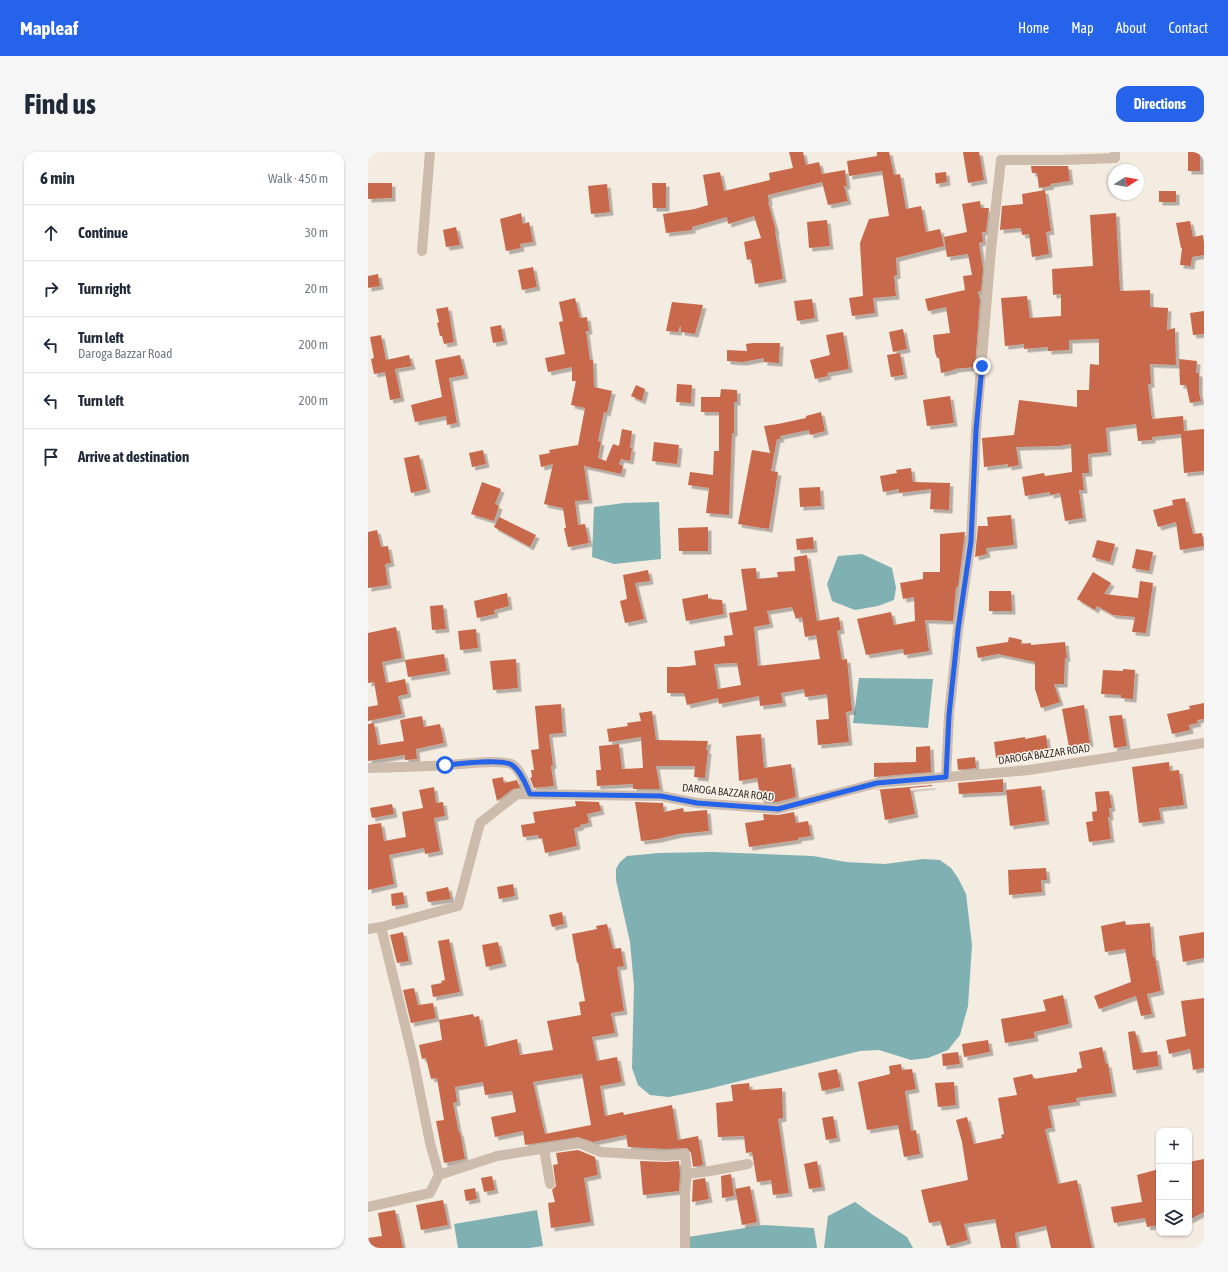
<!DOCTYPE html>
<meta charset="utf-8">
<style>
body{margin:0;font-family:"Asap Condensed",sans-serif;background:#f6f6f7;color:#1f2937}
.controls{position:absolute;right:12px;bottom:12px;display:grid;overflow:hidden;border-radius:8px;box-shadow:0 1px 3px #0004}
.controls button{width:36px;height:36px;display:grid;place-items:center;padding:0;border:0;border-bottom:1px solid #e0e1e3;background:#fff;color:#1f2937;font:20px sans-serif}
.compass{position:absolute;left:740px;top:12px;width:36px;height:36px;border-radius:50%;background:#fff;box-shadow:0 1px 3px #0004;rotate:79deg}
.stop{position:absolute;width:12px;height:12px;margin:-9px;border:3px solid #2563eb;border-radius:50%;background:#fff}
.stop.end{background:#2563eb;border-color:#fff;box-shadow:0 1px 4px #0008}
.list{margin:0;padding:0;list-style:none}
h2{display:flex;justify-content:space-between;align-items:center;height:52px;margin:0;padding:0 16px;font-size:17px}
h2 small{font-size:13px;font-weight:400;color:#747a83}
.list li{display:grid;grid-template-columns:26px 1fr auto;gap:12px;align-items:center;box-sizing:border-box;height:56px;padding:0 16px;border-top:1px solid #e0e1e3}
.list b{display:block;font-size:15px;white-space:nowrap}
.list p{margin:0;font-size:13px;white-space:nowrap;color:#747a83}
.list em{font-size:13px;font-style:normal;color:#747a83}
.icon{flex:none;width:22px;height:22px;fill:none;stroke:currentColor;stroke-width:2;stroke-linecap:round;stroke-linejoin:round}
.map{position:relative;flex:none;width:836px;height:1096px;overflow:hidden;border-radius:12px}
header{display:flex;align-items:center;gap:24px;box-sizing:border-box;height:56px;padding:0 20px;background:#2563eb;color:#fff}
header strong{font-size:19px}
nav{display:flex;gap:22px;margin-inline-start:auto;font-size:14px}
.intro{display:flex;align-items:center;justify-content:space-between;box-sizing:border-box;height:96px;padding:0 24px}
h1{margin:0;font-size:28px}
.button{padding:10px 18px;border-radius:12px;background:#2563eb;color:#fff;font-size:14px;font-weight:700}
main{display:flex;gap:24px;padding:0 24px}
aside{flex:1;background:#fff;border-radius:12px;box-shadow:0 1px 3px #0004}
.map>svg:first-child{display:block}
.water{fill:#7fb0b2}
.building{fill:#c8694b;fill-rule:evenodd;filter:url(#shadow)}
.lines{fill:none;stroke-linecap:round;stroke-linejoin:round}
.street{stroke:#cdbbac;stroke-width:10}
.route{stroke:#2563eb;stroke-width:5}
.labels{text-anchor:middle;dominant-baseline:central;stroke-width:3;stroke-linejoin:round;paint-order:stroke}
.street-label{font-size:11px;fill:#3b302b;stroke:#fbf5ee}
</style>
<header>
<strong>Mapleaf</strong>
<nav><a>Home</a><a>Map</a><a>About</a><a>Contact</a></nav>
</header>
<div class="intro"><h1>Find us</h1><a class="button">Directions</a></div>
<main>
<aside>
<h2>6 min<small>Walk · 450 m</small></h2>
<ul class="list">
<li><svg class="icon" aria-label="ahead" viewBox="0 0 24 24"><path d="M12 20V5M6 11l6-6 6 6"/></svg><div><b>Continue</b></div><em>30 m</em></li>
<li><svg class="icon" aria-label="right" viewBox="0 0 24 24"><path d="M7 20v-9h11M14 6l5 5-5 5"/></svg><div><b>Turn right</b></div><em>20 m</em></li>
<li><svg class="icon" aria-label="left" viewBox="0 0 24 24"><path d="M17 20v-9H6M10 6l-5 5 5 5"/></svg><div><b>Turn left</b><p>Daroga Bazzar Road</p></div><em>200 m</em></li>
<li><svg class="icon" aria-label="left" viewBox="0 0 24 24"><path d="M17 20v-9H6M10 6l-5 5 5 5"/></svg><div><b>Turn left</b></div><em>200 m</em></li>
<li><svg class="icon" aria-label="arrive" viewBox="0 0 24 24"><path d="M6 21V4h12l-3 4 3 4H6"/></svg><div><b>Arrive at destination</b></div></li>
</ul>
</aside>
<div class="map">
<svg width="836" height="1096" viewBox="0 0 836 1096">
<defs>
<filter id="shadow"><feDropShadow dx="3.5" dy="3.5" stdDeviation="0" flood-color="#0004"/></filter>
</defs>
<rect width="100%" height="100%" fill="#f4ebe1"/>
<g class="water">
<polygon points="291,350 293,407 246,412 224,405 226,355 256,351"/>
<polygon points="494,402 524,416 528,436 526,448 510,454 487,458 464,449 459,432 470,404"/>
<polygon points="491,526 565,527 560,576 485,571"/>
<polygon points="344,700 445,704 478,710 517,712 555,707 572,708 583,716 590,726 598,742 604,793 600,854 592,883 580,898 560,906 543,908 511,898 492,899 340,937 301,945 282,943 270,933 264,916 266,834 262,790 248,728 248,717 252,710 259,704 291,701"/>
<polygon points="487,1050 505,1063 539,1085 545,1096 456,1096 460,1064"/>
<polygon points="169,1058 175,1094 161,1096 90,1096 86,1072"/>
<polygon points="396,1073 446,1076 449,1096 321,1096 320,1085"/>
</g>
<g class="building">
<polygon points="421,0 435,0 438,13 451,10 454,22 477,18 479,34 476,34 480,49 460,53 454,30 400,43 401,50 400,50 408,79 407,79 415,127 387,132 383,107 379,108 376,90 393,86 386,64 360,72 359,65 324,75 324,78 298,81 295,62 327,57 340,53 335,23 352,20 356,39 402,28 401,21 425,16"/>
<polygon points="509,0 521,0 526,23 532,22 538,57 553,54 558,80 572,77 576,94 528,106 529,123 526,124 528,144 505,146 507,161 484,164 481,146 495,144 492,91 501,67 521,64 514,19 481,24 479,9 509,4"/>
<polygon points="595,0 611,0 616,28 600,31"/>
<rect x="820" y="0" width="12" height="19"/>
<polygon points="663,14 700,14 702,29 682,32 683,34 671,36 669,21 664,21"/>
<polygon points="578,20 579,30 568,32 567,21"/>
<polygon points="0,31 24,31 24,46 0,47"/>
<polygon points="284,31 298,31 298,56 285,56"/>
<polygon points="239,32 242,60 223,62 220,34"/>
<polygon points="677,38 683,79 678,80 681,102 664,105 661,82 654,83 653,76 632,78 634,54 655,52 654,42"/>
<rect x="791" y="39" width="17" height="11"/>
<polygon points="612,49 613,56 621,56 618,80 614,80 615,90 611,91 615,117 613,139 610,140 612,148 607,215 586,217 586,218 573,221 571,206 569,206 567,200 565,183 582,181 578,155 560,159 557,147 597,138 595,124 604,123 600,102 579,105 576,85 599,80 594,52"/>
<polygon points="153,61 155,72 161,70 165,90 152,92 153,96 138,99 132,67"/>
<polygon points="748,61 752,139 782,138 782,155 800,156 799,178 807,176 808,213 782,212 783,232 780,232 784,267 815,264 816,279 836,277 836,319 816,321 813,282 784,285 784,288 770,289 768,272 738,276 740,300 720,302 721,321 714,321 716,338 711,338 715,366 697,369 692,341 682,343 682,340 657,344 654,325 676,321 677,324 704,320 703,292 691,294 648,295 651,313 640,315 640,312 616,315 614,286 646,283 651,248 709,255 709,238 721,238 722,212 731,213 731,187 701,188 701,198 680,199 680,195 656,197 656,192 637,194 633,146 659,144 662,166 693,164 693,142 685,143 684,117 725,114 722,63"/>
<polygon points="459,68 462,94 441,96 439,70"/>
<polygon points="822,69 825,85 835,83 836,92 836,103 824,105 823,114 812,113 814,96 813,96 808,71"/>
<polygon points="88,75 92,93 78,95 75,78"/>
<polygon points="165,115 169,135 154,138 150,118"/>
<polygon points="10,122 12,134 0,136 0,124"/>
<polygon points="207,146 212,166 219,165 221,179 218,179 222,208 225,208 226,235 244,239 239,261 236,260 230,289 233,290 230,306 238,309 245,292 251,294 254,277 264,279 262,296 264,296 262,309 253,307 251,312 255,314 253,322 216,314 221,348 207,349 210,373 217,372 221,391 200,395 196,376 198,376 195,356 176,352 185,312 173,315 171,303 182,301 181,298 210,293 217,256 203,253 208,229 204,229 204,215 180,220 177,206 197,202 191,170 195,169 191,150"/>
<polygon points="444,147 447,166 429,169 426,149"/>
<polygon points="304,150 335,153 327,182 313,180 313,175 312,174 310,180 298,179"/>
<polygon points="80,155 86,190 76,192 74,184 72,184 69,171 71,170 68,157"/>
<polygon points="836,159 836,182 825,183 822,161"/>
<polygon points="133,173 136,189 125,191 122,175"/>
<polygon points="535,177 539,197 525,200 521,180"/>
<polygon points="475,180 481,217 459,221 460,224 447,227 442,208 462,203 458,183"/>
<polygon points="13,183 18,208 41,203 44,214 27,217 33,246 22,248 17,220 6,222 3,207 6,206 2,185"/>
<polygon points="385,191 412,191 411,211 396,210 396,206 375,210 359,209 359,198 379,199 378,192"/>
<polygon points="532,201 536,223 523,225 519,203"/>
<polygon points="92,203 97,223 81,226 89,271 79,273 78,264 47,270 43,253 74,245 67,208"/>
<polygon points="811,207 829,209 828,221 831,221 831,240 833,249 822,251 818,233 812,233"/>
<polygon points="309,232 324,233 323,251 308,250"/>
<polygon points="268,233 277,237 274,249 263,244"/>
<polygon points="353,237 369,238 369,250 366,250 366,281 364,281 361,363 338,361 341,336 320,333 322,320 345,323 346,299 351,299 351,260 333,260 333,245 352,245"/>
<polygon points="582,244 586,271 559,274 555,248"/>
<polygon points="453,260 457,279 442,283 441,278 412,284 413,287 409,287 403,319 410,320 401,377 370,372 384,298 402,301 396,274 410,272 438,266 438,264"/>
<polygon points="286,290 311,293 309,312 284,309"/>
<polygon points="115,298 118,312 104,315 101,301"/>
<polygon points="51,303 59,337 43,341 36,306"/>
<polygon points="543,316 545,330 582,331 581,358 562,357 563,337 531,341 531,337 515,340 512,324 529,321 528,318"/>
<polygon points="114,330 133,337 127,352 131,354 126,369 103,362"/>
<polygon points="452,335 453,354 432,355 431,336"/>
<polygon points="817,346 825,382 834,381 836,394 812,398 808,370 790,375 785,358 805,353 804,348"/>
<polygon points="643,363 646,393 618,396 619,402 607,405 610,374 620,374 619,365"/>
<polygon points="131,365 168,383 162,395 126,375"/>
<polygon points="340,375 340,399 311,399 310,376"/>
<polygon points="9,378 13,395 20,394 23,411 17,412 20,433 0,436 0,380"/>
<polygon points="597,380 590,435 588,435 585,469 557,468 561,499 536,503 535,497 498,503 489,467 523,460 526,473 547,469 546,445 535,447 532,431 555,427 555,420 572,420 572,382"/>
<polygon points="445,385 446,397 429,398 428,387"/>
<polygon points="729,388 747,392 742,410 724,405"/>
<polygon points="768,397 785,400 781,419 764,416"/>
<path d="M 439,403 L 449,469 L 471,465 L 473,478 L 469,479 L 474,508 L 479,507 L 484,559 L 478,560 L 481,590 L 450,593 L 448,568 L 461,567 L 459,542 L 437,545 L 436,537 L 413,541 L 415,551 L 392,554 L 391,544 L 351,552 L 350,546 L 319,553 L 316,541 L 299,541 L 299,515 L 311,515 L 328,513 L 326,499 L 357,494 L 356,484 L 365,483 L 361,461 L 379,458 L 373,417 L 388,416 L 389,427 L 410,425 L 409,420 L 427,419 L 426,405 ZM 424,455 L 428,467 L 434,465 L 437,485 L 448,483 L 452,507 L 390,514 L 386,475 L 402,472 L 399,459 ZM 369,511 L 373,533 L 350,537 L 346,512 Z"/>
<polygon points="280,418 282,429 267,431 276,467 257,471 252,449 259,447 255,423"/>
<polygon points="725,420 743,431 736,442 770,446 772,429 785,431 778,481 764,480 767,465 745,463 729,454 727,458 709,447"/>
<polygon points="621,439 643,439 644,459 621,459"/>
<polygon points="139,441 141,454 126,458 127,462 109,466 106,449"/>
<polygon points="340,442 340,447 354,448 356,462 318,469 314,447"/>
<polygon points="75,453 78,477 64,478 62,454"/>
<polygon points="28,475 34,506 14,510 18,531 37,527 40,542 30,544 34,562 0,569 0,555 10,553 6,530 0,531 0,481"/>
<polygon points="108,477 110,496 92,498 90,479"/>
<polygon points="641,485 654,488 653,492 663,491 663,493 697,490 699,506 697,506 696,532 686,532 692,550 673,556 667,537 667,510 630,502 610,506 608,495 640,490"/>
<polygon points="76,502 79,519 40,525 37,508"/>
<polygon points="148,507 150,536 125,538 122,509"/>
<polygon points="755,517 767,518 765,547 753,546 753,543 733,542 735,518 755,519"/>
<polygon points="836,551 836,567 829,568 830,571 821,573 822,578 804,582 799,562 822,557 821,554"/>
<polygon points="193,552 195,581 181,582 185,613 183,614 186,634 166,636 162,626 164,625 163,618 166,618 163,598 171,597 167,554"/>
<polygon points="716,553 722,591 701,595 694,557"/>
<polygon points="284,559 288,588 340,589 338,598 340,598 337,626 326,625 327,614 288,614 292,637 265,637 265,632 229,634 228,618 233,618 231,594 251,592 254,617 275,616 273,585 241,590 239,577 260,574 259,571 273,569 271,561"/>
<polygon points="754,563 759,594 746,596 741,564"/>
<polygon points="54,564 56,575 72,572 76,591 48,597 49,607 37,608 37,603 0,609 0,572 6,571 10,593 36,589 32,568"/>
<polygon points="393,582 396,616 423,612 428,645 409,650 393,649 389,626 371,629 368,584"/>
<polygon points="678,583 680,597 628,606 626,590 657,585 657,587"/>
<polygon points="562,594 563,620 506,625 506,611 548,610 548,595"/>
<polygon points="607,605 608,616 590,618 589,607"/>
<polygon points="801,610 802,619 811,618 816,653 791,656 793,668 771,671 764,615"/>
<polygon points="135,625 136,631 149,628 152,636 145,637 129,649 124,627"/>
<polygon points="635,627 635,640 591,642 590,631"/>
<polygon points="564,633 564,634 542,636 547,662 517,668 512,638 506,638"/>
<polygon points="673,634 678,669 642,674 638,638"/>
<polygon points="66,635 68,651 75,650 77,664 66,666 72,699 57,702 56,696 21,703 26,732 0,738 0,673 13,671 16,689 38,685 34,660 55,656 51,638"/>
<polygon points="741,639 744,656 741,656 742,665 740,665 743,687 721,690 718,670 725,669 724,660 729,659 727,640"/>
<polygon points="207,649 231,650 233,659 219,662 221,671 212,673 212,675 206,676 209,694 177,701 174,686 171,687 170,683 155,685 153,673 167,671 165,660 208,654"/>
<polygon points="267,650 295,651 296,660 315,656 316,660 339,658 341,679 311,682 290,687 273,689"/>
<polygon points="24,652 26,662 4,666 2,656"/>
<polygon points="426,660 428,671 440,669 443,684 430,686 430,688 381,695 377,671 396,668 395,662 410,663"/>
<polygon points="678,716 679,728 673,728 674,740 641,743 640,718"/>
<polygon points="145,732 147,744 131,747 129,735"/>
<polygon points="80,735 83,747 60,750 58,740"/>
<polygon points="35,740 37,752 24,754 23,742"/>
<polygon points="194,760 196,772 184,775 181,763"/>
<polygon points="757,769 758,773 782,771 785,805 787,805 793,839 779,842 784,862 773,864 768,844 731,857 726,844 763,830 757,797 737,800 733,774"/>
<path d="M 239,772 L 245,797 L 253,796 L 256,814 L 249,815 L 256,859 L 243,861 L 247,881 L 224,885 L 229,909 L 249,905 L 254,930 L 232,934 L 237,964 L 255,960 L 256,963 L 304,953 L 310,988 L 330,984 L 335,1013 L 325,1015 L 323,1001 L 319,996 L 298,997 L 260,995 L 258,983 L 225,990 L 210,985 L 157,993 L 155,979 L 127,985 L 123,965 L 148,960 L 144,939 L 117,943 L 115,930 L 87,935 L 89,950 L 85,951 L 91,981 L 92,980 L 97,1007 L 76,1011 L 68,969 L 76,968 L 69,926 L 63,927 L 58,906 L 54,907 L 51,893 L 74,888 L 71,868 L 105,862 L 106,865 L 111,864 L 117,895 L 149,887 L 152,903 L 185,898 L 179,869 L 213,863 L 211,850 L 217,849 L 210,810 L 209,811 L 204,782 L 229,777 L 228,774 ZM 214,922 L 223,973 L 177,982 L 165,930 Z"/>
<polygon points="35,780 41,809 29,811 22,783"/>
<polygon points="836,780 836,806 815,810 811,784"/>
<polygon points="81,787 92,840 65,845 63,833 74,831 73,829 77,828 70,789"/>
<polygon points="130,790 135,811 118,815 114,793"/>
<polygon points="46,836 50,853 65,851 68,866 43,871 35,838"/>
<polygon points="695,843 701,872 666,880 667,886 637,891 633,867 678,859 675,848"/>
<polygon points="836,846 836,916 825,918 822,897 801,902 798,888 818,884 813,849"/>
<polygon points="767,879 773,901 789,899 791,914 765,918 760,880"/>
<polygon points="620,888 622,900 596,905 594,892"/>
<polygon points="734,895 738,912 740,912 745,941 708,946 709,950 680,954 684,976 677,977 690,1032 709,1028 724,1096 683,1096 678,1074 647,1081 649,1096 633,1096 627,1067 596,1072 600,1088 579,1094 572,1069 561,1071 553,1038 600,1028 594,990 588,968 599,965 606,992 634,986 633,983 636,982 630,946 649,943 645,926 664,922 666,927 709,920 709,917 714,916 711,900"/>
<polygon points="590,900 592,912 575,914 574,902"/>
<polygon points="533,912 534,918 544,917 548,937 537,939 543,979 548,978 552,1002 536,1005 530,973 499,978 490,930 522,922 521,914"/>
<polygon points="469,917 473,935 454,939 450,921"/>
<polygon points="586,930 588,953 570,955 567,931"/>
<polygon points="381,931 382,938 414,936 415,966 410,967 421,1041 405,1043 403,1028 389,1030 384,1000 378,1001 376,984 350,985 348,951 365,949 363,933"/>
<polygon points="465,964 469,986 458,988 454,966"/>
<polygon points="210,998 227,1005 230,1023 216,1026 223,1070 183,1076 180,1051 187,1050 184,1038 188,1034 185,1013 190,1012 188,1001"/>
<polygon points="836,1007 836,1060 821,1068 821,1010"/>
<polygon points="272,1009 298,1010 311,1009 312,1022 311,1039 275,1043"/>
<polygon points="449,1009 454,1035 441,1037 436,1012"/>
<polygon points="791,1017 791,1073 779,1075 777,1066 746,1071 743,1055 774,1050 769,1023"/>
<polygon points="363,1022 366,1044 354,1046 353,1024"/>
<polygon points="124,1024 127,1038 116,1040 113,1026"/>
<polygon points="337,1026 341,1047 324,1050 325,1028"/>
<polygon points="382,1034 389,1070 374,1073 367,1037"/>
<polygon points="107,1036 109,1047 98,1049 96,1038"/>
<polygon points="75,1048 80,1073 53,1078 48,1053"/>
<polygon points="27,1058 35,1096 0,1096 0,1086 14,1084 10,1061"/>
</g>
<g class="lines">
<g class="street">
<polyline points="54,99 62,0"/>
<path d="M 0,616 C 26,615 51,615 77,613 C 93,613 132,606 145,613 C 153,619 158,633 162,642"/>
<polyline points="578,625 581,563 590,478 603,389 608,278 623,97 633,8 695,8 747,6 747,0"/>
<polyline points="13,775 45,906 62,991 71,1023 129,1004 211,991 233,1000 298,1004 317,1002 319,1022 342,1019 380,1012"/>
<polyline points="0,777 13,775 90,754 112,671 149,642 293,644 329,651 410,657 509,631 661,618 836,591"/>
<polyline points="176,997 182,1032"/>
<polyline points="0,1055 62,1041 71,1023"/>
<polyline points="317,1096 317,1041 319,1022"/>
</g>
</g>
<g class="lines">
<path class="route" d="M 77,613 C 92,612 132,606 144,613 C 153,619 158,633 162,642 L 293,644 L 329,651 L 410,657 L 509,631 L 578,625 L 581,563 L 590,478 L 603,389 L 608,278 L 614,214"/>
</g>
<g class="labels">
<g class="street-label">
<text transform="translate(676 602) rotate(-8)">DAROGA BAZZAR ROAD</text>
<text transform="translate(360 640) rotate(6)">DAROGA BAZZAR ROAD</text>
</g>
</g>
</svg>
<div class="controls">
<button>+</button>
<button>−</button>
<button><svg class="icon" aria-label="layers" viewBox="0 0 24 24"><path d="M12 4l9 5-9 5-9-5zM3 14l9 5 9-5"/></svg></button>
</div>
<svg class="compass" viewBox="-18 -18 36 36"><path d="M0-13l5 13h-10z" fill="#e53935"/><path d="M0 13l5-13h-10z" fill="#747a83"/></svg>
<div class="stop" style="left:77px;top:613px"></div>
<div class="stop end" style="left:614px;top:214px"></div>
</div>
</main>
